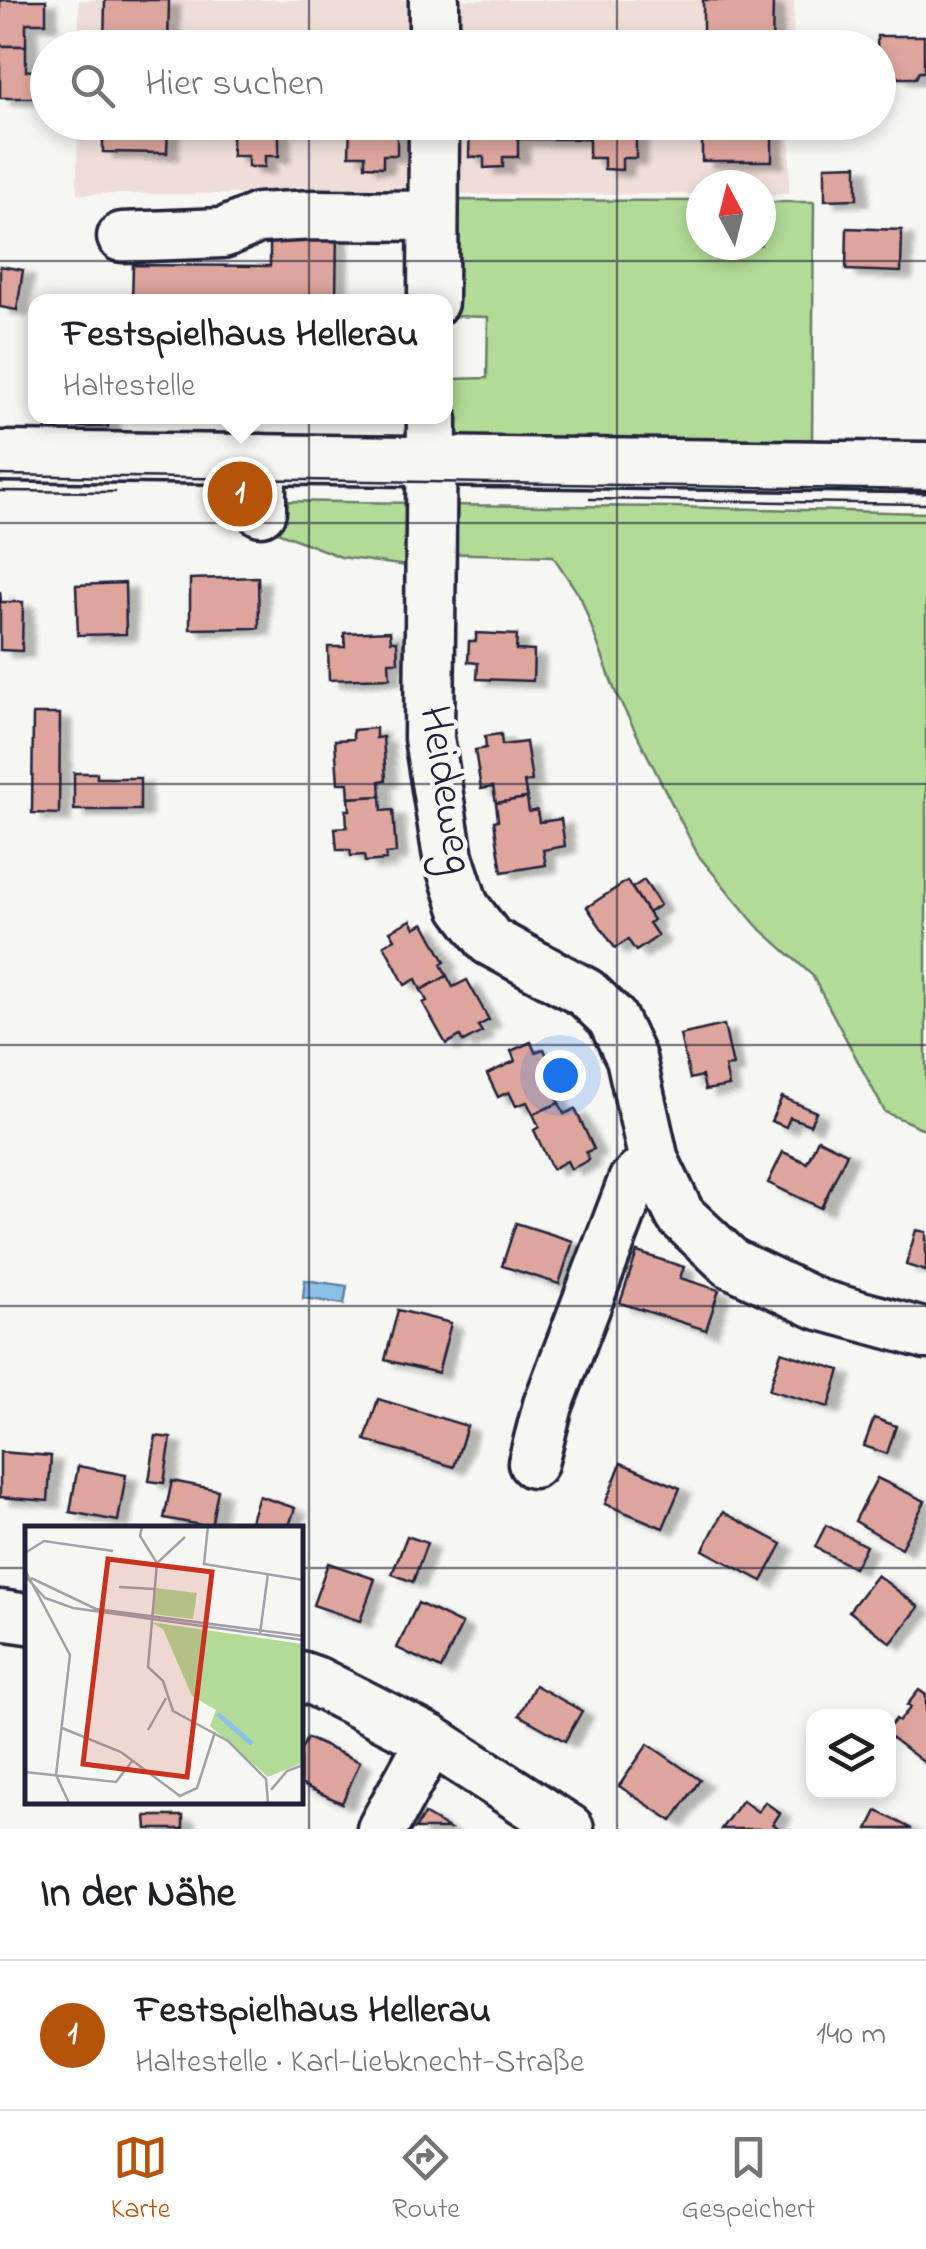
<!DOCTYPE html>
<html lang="de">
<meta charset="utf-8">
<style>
body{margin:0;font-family:"Indie Flower",sans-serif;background:#f6f6f6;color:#202124}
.controls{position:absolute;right:30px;bottom:30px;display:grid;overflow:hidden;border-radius:20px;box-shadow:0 5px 15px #0003}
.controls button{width:90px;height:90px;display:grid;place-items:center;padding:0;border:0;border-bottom:2px solid #e0e0e0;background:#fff;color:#202124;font:50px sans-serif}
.compass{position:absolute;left:686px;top:170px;width:90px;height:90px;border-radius:50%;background:#fff;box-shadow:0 5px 15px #0003;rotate:353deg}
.you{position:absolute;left:560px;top:1075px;width:35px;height:35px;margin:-25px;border:8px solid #fff;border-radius:50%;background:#1a73e8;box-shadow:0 0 0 15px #1a73e833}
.badge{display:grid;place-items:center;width:65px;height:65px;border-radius:50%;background:#b45309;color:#fff;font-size:32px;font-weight:700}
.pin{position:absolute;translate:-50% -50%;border:5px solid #fff;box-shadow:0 2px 10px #0006}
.popup{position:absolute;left:28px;top:294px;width:425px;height:130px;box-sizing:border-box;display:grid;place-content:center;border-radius:20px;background:#fff;filter:drop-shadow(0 2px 8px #0005);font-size:32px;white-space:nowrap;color:#757577}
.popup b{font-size:38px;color:#202124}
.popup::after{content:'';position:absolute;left:50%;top:100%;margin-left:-20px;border:20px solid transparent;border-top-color:#fff}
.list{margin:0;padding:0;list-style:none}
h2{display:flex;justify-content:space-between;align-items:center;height:130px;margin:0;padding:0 40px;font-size:42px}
h2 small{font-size:32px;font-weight:400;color:#757577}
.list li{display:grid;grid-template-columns:65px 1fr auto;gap:30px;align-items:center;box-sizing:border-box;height:150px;padding:0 40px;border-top:2px solid #e0e0e0}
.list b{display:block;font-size:38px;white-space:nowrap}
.list p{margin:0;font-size:32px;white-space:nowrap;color:#757577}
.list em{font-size:32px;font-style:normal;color:#757577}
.icon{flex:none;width:55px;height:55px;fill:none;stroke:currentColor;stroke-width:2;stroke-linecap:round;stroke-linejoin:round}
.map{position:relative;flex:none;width:926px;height:1829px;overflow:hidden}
.search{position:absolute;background:#fff;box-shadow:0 5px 15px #0003;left:30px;right:30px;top:30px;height:110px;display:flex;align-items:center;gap:25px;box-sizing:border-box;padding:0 35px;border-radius:55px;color:#757577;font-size:38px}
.sheet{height:280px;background:#fff}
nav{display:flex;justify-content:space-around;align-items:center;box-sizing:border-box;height:140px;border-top:2px solid #e0e0e0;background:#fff;font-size:28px;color:#757577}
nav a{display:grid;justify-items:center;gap:5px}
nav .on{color:#b45309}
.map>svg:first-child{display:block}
.built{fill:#efded8}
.green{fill:#b2db97;stroke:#6a7e69;stroke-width:2.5}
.water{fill:#8bc1e9;stroke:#6181a3;stroke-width:2.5}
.building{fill:#dea59c;stroke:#22223b;stroke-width:2.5;filter:url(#shadow)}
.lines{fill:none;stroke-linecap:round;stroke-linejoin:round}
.minor-casing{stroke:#22223b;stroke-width:55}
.minor{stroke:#f6f6f2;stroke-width:48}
.tram{stroke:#22223b;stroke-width:2.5}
.grid{fill:none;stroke:#22223b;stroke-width:2.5;stroke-opacity:0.55}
.labels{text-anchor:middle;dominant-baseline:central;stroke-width:9;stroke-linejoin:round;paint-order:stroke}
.street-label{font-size:45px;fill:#22223b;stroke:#f6f6f2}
.inset-river{fill:none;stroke:#8bc1e9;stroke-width:5}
.inset-road{fill:none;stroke:#a1a1a9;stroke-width:2.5}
.view{fill:#c8321e;fill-opacity:0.15;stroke:#c8321e;stroke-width:5}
.inset-edge{fill:none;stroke:#22223b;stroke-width:5}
</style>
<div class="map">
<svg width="926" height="1829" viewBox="0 0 926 1829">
<defs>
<filter id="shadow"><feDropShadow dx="11" dy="6" stdDeviation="2.5" flood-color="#0004"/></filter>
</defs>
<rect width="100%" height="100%" fill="#f6f6f2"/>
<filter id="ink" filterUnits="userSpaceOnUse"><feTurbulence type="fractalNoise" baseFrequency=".01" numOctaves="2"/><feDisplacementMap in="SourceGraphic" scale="20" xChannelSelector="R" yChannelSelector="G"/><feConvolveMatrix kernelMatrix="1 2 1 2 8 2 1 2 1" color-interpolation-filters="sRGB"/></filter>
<g filter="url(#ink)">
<g class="built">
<polygon points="79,0 794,0 793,47 79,48"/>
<polygon points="78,123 791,123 789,194 761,194 761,185 701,185 701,194 77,194"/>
</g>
<g class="green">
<polygon points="454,200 701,201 701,245 761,245 761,202 814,202 812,440 451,437 452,379 487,378 488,317 452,316"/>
<polygon points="272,501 417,503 415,567 341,557 272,530"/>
<polygon points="437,505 674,507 926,513 926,1130 885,1112 812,975 756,925 698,855 615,691 581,598 553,556 437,553"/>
</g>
<polygon class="water" points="305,1280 347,1286 344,1304 303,1298"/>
<g class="building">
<polygon points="0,0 46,0 46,23 26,23 26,46 0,46"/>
<polygon points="105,0 169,0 168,48 104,48"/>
<polygon points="703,0 773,0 772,48 703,48"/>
<polygon points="877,36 924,36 924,72 919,72 916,78 899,78 895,72 878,72"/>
<polygon points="0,46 26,46 26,71 38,70 38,98 0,98"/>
<polygon points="103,122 168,122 167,153 103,152"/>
<polygon points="168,122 232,122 232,128 168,127"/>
<polygon points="232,122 279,122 279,156 265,156 265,167 248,167 248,156 232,156"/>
<polygon points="279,122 350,122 349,128 279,127"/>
<polygon points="350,122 397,122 397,155 383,155 383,167 365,166 365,155 349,155"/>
<polygon points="470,122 518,122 518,157 503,157 503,167 484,168 484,157 469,157"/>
<polygon points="518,122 589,122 589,139 517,139"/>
<polygon points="589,122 636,122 636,158 622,158 622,170 604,169 604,158 589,158"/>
<rect x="702" y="122" width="70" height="39"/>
<polygon points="857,165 857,199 825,200 825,166"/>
<polygon points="270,227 337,227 336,302 132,302 133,265 270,266"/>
<polygon points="847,228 902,230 901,272 846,270"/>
<polygon points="0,266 23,270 17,310 0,307"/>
<rect x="69" y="416" width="39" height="11"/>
<polygon points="258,577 259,628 190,629 190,579"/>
<polygon points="125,583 126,634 78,635 76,585"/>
<polygon points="0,591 1,602 23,602 22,651 0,650"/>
<polygon points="390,631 391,641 397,641 398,662 389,662 390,678 329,680 328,647 345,647 344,633"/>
<polygon points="476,633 517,635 516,650 534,651 533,681 477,679 478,663 468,662 469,641 476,641"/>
<polygon points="33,714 60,714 59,814 32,813"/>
<polygon points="376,728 376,738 383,737 386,780 380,781 381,796 349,798 348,783 338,783 335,740 353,739 353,730"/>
<polygon points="501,734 502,745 526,742 532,781 524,782 527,798 496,803 493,787 481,789 475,750 486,748 485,736"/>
<polygon points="74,773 97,773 97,778 140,778 140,810 74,810"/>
<polygon points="381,796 382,811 393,810 396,853 386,854 386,860 365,862 364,855 351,856 350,850 337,850 335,828 347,827 346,810 350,810 349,798"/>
<polygon points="527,798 529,812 537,810 539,822 561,819 565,846 543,850 546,865 502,872 494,821 498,820 496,803"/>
<polygon points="644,880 660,905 648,913 632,888"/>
<polygon points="627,881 653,920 649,923 658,936 636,951 628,940 615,948 587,907"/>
<polygon points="411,920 415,928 424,923 445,962 441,964 447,976 421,990 416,979 405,985 384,945 395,939 390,931"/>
<polygon points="447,976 453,987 467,980 489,1020 478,1026 482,1032 463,1042 460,1036 446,1044 423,1003 427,1001 421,990"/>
<polygon points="724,1025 733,1066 725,1067 729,1086 705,1090 702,1076 690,1079 680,1035"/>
<polygon points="531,1042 535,1052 544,1049 562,1089 554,1092 559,1103 533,1114 527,1102 516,1106 509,1092 498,1097 487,1074 515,1061 511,1051"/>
<polygon points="782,1097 816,1112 810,1125 790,1117 786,1127 771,1121"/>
<polygon points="559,1103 564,1114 575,1109 594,1149 586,1152 589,1160 571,1169 567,1161 552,1169 534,1130 539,1127 533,1114"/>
<polygon points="818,1139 847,1153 821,1208 768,1183 783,1152 807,1163"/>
<polygon points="516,1223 573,1241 559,1284 502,1266"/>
<polygon points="916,1230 926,1232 926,1271 906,1265"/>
<polygon points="637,1252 684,1267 680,1278 719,1290 706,1330 620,1303"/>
<polygon points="398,1310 451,1323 438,1373 385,1360"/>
<polygon points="781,1352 840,1370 829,1407 769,1390"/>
<polygon points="378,1399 467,1426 454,1467 365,1440"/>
<polygon points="874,1418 896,1426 887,1454 864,1446"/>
<polygon points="156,1436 171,1438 164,1483 149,1481"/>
<polygon points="0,1452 51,1456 48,1501 0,1497"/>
<polygon points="621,1463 680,1488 663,1528 605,1504"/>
<polygon points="78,1466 126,1475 118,1521 70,1512"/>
<polygon points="877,1478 925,1501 901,1548 855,1521"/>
<polygon points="172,1481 218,1490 211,1527 164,1518"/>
<polygon points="259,1496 295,1508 288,1529 248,1529"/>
<polygon points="723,1512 782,1544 762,1581 703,1550"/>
<polygon points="826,1525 866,1546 854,1568 815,1547"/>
<polygon points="407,1536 427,1543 413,1582 392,1574"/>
<polygon points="328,1563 375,1579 360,1621 313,1605"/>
<polygon points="877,1575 919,1607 891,1643 849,1611"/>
<polygon points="418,1603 462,1624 441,1669 397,1648"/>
<polygon points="535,1685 582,1711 565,1741 519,1715"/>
<polygon points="919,1690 926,1695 926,1764 888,1735 888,1729 896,1719 899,1721 911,1707 907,1705"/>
<polygon points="307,1738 360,1762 342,1803 300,1784 300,1752"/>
<polygon points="648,1744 700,1780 672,1821 619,1786"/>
<polygon points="742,1800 758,1812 765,1802 780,1813 773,1824 780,1829 721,1829"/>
<polygon points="877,1811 912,1829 868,1829"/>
<polygon points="424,1814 449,1829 415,1829"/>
<polygon points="146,1816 183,1816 183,1829 147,1829"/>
</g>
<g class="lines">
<g class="minor-casing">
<g id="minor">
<polyline points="434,0 434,48"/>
<polyline points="122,237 223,233 258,218 314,215 433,216"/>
<polyline points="433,302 434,122"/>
<polyline points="432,416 429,738 448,857 464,906 490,941 586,993 612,1018 631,1058 654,1161 680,1215 731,1263 817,1304 926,1334"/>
<polyline points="0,456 926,467"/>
<polyline points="261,511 261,459"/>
<polyline points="533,1463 548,1405 633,1181 654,1161"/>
<polyline points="0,1615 28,1619"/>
<polyline points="300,1676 317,1682 431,1740 569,1829"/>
<polyline points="382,1829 431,1740"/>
</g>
</g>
<use href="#minor" class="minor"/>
<g class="tram">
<polyline points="0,475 926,490"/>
<polyline points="0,491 115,492"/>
<polyline points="590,499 925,504"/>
</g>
</g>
</g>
<path class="grid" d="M 309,0 L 309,48M 617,0 L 617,48M 309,122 L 309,1829M 617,122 L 617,1829M 0,261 L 926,261M 0,523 L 926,523M 0,784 L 926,784M 0,1045 L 926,1045M 0,1306 L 926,1306M 0,1568 L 28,1568M 300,1568 L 926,1568"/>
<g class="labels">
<g class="street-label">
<text transform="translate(445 790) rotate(81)">Heideweg</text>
</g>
</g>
<g transform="translate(25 1526)">
<rect width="278" height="278" fill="#f6f6f2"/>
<path d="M 131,62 L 172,67 L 168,93 L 128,88 ZM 125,96 L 277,118 L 277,237 L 243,251 L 185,200 L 191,184 L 167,170 L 138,103 Z" fill="#b2db97"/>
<path class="inset-river" d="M 193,188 L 227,218"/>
<path class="inset-road" d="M 117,0 L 115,10 L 132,37M 183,0 L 179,38 L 278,54M 160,11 L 132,37 L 123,141 L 138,155 L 148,185 L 203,215 L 241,253 L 243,277M 0,27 L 19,15 L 88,25M 0,44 L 45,129 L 31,249 L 44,277M 0,50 L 20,72 L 48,82 L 278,114M 6,52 L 71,83 L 278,110M 94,61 L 129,63M 235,108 L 243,47M 37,202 L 96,226 L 155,270 L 172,262 L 190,206M 123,204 L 141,172M 0,246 L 91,256 L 108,234M 246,264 L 262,245 L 278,239"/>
<path class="view" d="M 83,33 L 187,46 L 162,251 L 58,238 Z"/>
<rect width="278" height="278" class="inset-edge"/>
</g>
</svg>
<div class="controls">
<button><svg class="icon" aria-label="layers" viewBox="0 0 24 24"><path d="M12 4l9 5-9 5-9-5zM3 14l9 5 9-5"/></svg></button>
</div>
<svg class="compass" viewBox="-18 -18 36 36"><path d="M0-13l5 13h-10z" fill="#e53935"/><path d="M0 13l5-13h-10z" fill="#757577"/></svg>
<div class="you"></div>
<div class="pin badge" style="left:240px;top:494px">1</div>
<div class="popup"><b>Festspielhaus Hellerau</b>Haltestelle</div>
<div class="search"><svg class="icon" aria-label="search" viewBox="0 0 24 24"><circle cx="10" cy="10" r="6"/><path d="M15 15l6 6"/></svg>Hier suchen</div>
</div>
<section class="sheet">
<h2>In der Nähe<small></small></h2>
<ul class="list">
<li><span class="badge">1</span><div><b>Festspielhaus Hellerau</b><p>Haltestelle · Karl-Liebknecht-Straße</p></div><em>140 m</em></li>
</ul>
</section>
<nav>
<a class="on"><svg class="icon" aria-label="map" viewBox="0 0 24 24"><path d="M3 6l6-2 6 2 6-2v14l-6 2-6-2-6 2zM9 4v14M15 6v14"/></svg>Karte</a>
<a><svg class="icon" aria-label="directions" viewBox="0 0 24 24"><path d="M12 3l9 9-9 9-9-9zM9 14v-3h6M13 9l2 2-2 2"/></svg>Route</a>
<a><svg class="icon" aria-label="saved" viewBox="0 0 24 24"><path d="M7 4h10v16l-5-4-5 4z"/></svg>Gespeichert</a>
</nav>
